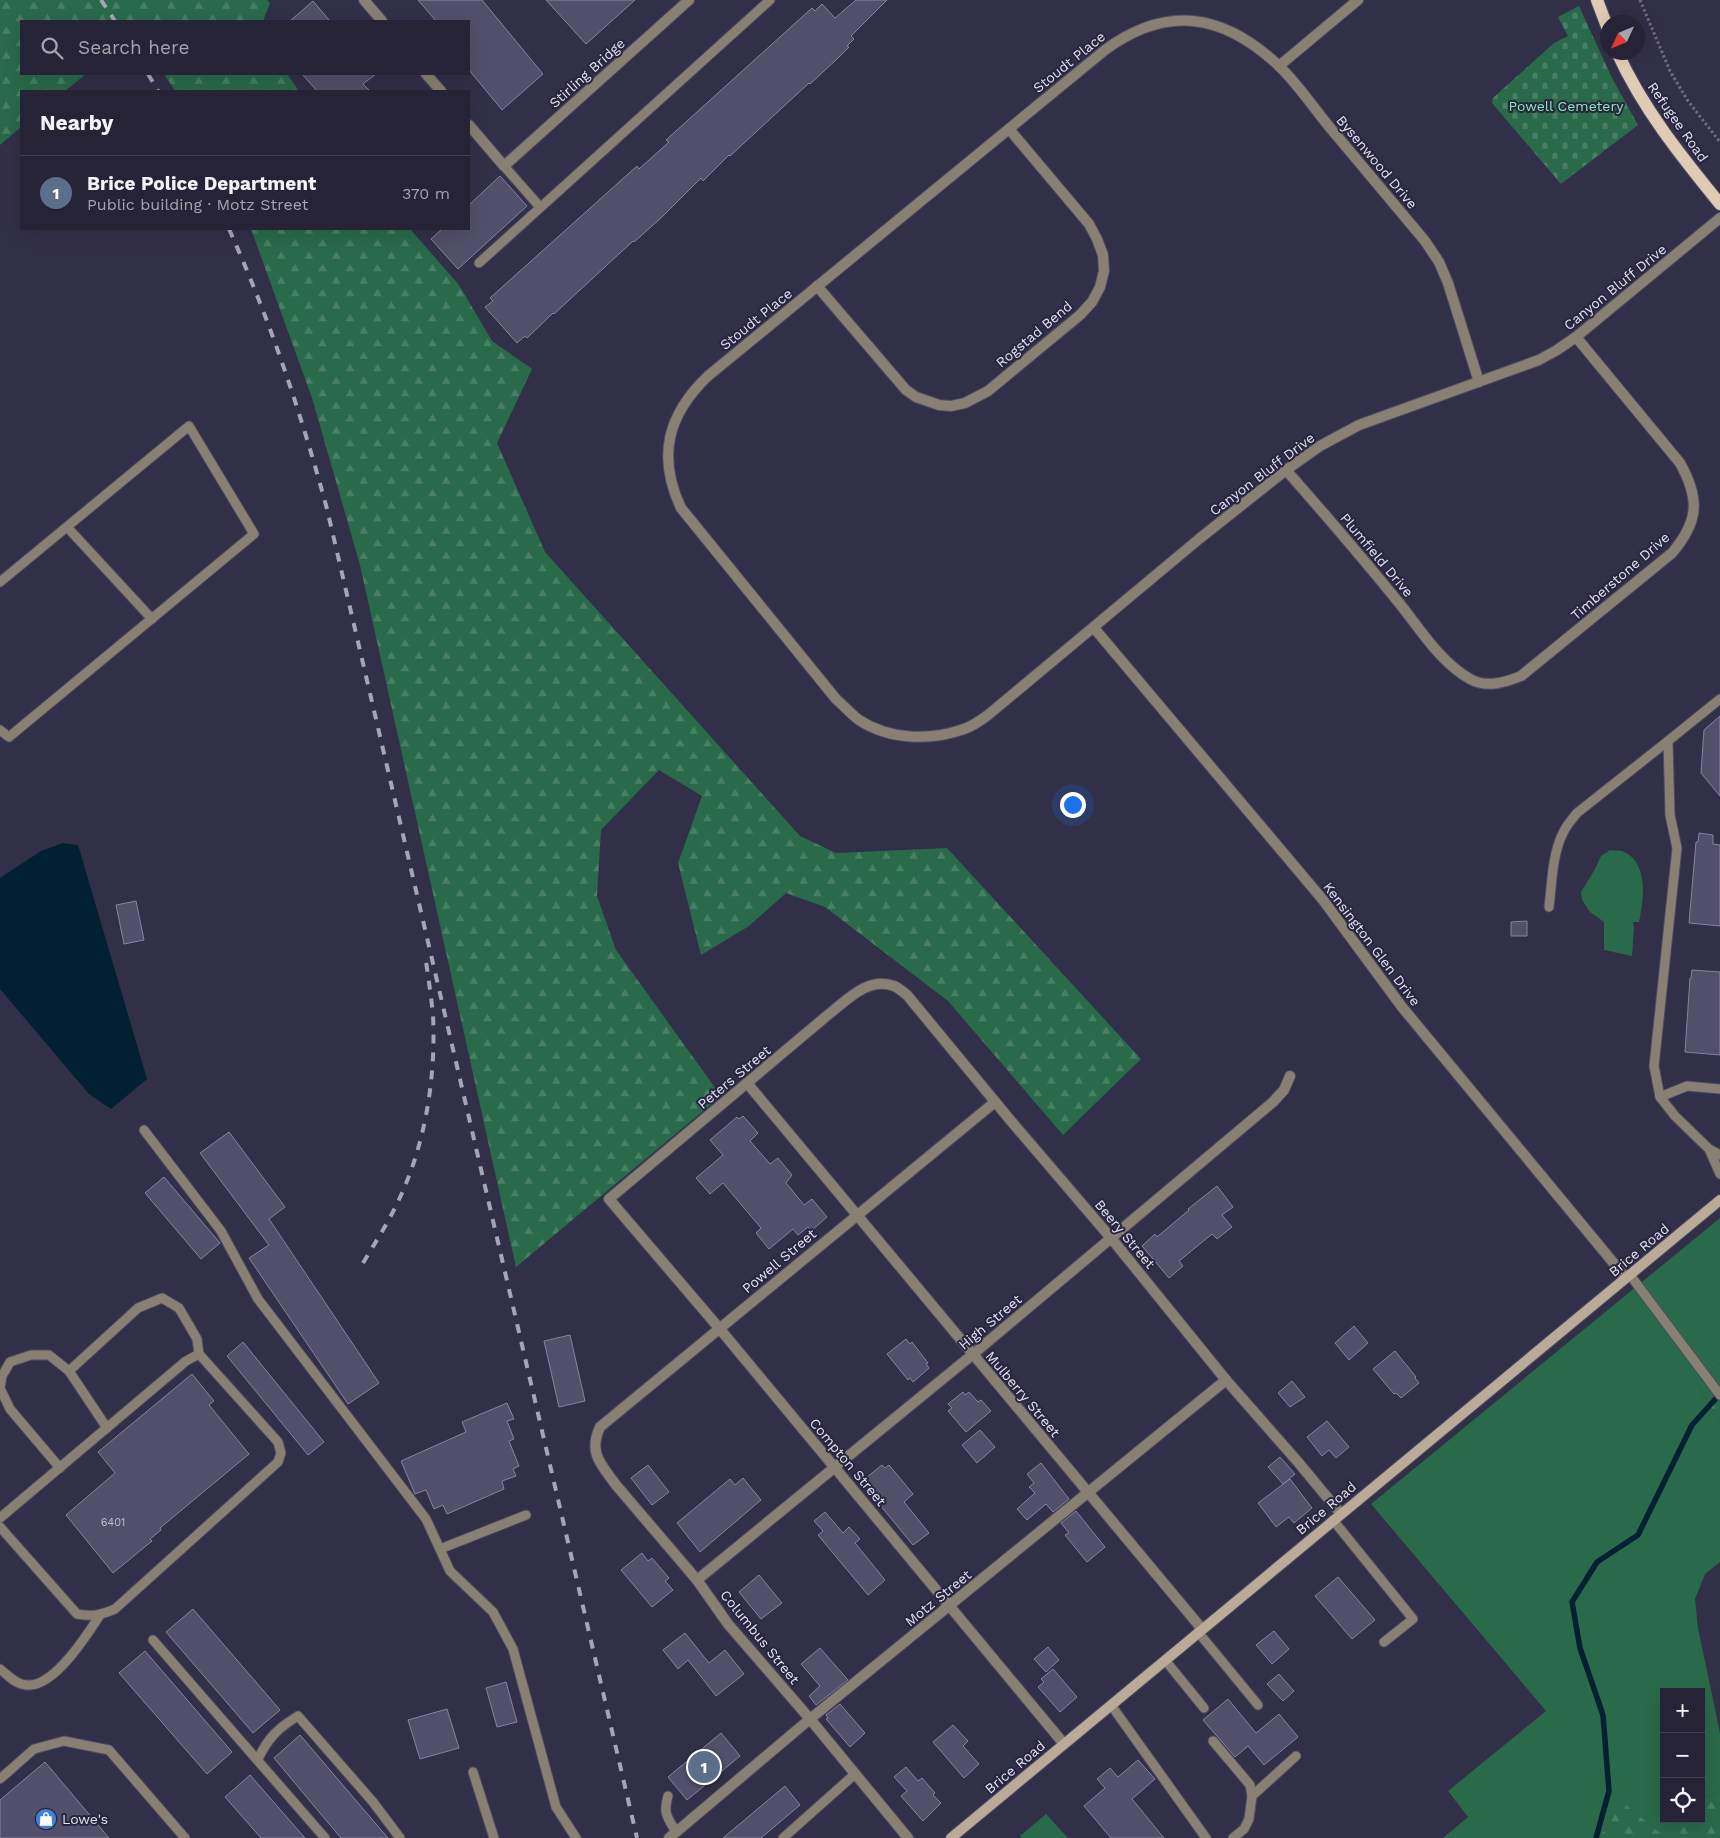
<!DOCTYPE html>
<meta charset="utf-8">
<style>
body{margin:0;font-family:"Work Sans",sans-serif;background:#322f42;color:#f1f3f6}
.controls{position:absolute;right:15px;bottom:15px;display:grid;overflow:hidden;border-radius:0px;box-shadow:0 5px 20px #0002}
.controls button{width:45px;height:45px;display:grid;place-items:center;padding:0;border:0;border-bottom:1px solid #424051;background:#262336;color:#f1f3f6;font:25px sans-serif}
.compass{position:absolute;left:1600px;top:15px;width:45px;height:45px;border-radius:50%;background:#262336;box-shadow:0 5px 20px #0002;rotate:226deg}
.you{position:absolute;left:1072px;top:804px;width:18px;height:18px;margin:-12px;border:4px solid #fff;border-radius:50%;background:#1a73e8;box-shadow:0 0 0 8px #1a73e833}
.badge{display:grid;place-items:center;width:32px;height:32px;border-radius:50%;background:#2dd4ab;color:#fff;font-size:16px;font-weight:700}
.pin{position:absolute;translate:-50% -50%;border:2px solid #fff;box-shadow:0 1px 5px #0006}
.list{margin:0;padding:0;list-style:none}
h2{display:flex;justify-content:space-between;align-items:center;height:65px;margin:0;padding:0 20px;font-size:21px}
h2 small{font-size:16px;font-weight:400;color:#a4a4ad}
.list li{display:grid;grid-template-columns:32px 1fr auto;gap:15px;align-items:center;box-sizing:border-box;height:75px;padding:0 20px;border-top:1px solid #424051}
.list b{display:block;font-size:19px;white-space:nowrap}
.list p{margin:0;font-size:16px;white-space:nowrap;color:#a4a4ad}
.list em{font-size:16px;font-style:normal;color:#a4a4ad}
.icon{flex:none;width:28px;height:28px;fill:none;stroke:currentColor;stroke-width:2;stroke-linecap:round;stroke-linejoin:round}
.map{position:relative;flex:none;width:1720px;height:1838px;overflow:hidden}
.search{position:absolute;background:#262336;box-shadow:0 5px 20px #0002;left:20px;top:20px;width:450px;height:55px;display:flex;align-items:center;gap:12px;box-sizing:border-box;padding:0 18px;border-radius:0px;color:#a4a4ad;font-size:19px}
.panel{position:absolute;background:#262336;box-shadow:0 5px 20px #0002;left:20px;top:90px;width:450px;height:140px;border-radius:0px}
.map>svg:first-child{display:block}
.green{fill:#296a4a}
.forest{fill:url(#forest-firs)}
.cemetery{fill:url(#cemetery-stones)}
.water{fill:#012032}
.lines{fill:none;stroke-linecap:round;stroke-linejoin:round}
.stream{stroke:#012032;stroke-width:5.5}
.building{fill:#524f6a;stroke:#8683a2}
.lane-casing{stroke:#4e4c63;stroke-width:11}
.street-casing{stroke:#4e4c63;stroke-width:12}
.secondary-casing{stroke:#4e4c63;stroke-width:12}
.primary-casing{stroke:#4e4c63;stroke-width:14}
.path{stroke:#6e6c82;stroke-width:3;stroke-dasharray:2.5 2.5;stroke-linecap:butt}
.lane{stroke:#898074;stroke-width:9}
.street{stroke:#898074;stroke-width:10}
.secondary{stroke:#baab98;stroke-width:10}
.primary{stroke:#dfccb4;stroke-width:12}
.rail{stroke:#a6a4b8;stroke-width:4;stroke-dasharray:9 9;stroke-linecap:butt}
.labels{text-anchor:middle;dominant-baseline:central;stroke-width:4;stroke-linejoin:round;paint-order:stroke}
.number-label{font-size:11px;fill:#c0bdd1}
.street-label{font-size:14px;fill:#e4e2f3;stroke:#28253e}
.park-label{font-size:14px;fill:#8ae8b6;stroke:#28253e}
.poi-label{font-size:14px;fill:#e4e2f3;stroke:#28253e;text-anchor:start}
</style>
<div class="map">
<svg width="1720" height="1838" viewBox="0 0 1720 1838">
<defs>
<pattern id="forest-firs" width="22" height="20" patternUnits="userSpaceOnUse" patternTransform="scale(1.25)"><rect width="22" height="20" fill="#296a4a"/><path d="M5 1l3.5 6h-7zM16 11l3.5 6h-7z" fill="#487f65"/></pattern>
<pattern id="cemetery-stones" width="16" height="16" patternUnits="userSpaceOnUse" patternTransform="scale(1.25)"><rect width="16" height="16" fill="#296a4a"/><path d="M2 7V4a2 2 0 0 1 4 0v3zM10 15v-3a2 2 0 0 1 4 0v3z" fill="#487f65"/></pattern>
</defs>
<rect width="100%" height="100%" fill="#322f48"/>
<g class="green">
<path d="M 1610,850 C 1613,851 1618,850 1622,851 C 1649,861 1644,900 1639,922 L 1633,922 L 1634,929 L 1632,956 L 1604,950 L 1604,922 L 1590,912 L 1582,900 L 1581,892 L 1595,869 L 1601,856 Z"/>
<polygon points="1720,1218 1720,1363 1697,1384 1720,1422 1720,1562 1705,1574 1695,1599 1698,1628 1720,1733 1720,1791 1701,1799 1701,1692 1664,1692 1664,1819 1673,1819 1660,1833 1610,1824 1598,1838 1443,1838 1468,1817 1448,1791 1546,1711 1371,1504"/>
<polygon points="1046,1814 1068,1838 1022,1838 1020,1836"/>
</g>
<g class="forest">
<polygon points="0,0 267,0 270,3 263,21 21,21 21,74 86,74 65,91 21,91 21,127 0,145"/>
<polygon points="164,74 287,74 299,91 175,91"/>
<polygon points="251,229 410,229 459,285 492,341 532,369 497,443 545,552 800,836 836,853 947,848 1141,1059 1063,1135 948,1001 825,907 786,893 749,926 701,955 678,863 702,796 659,770 601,830 597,896 616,950 721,1096 516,1267 360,565 312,398"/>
<polygon points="1720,1363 1720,1422 1697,1384"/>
<polygon points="1720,1791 1720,1838 1598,1838 1610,1824 1621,1801 1660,1833 1673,1819 1701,1819 1701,1799"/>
</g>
<polygon class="cemetery" points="1579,6 1612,78 1638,125 1561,184 1492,103 1493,98 1554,43 1568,36 1558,17"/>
<polygon class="water" points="63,843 78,845 147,1079 111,1109 89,1094 0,989 0,878 41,851"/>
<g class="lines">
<polyline class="stream" points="1596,1838 1609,1791 1603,1715 1580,1648 1572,1602 1597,1562 1638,1535 1692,1425 1720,1394"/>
</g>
<g class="building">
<polygon points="418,0 482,0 543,74 502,110 469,70 469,21 436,21"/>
<polygon points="546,0 635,0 586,44"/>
<polygon points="856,0 887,0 851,36 854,39 847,46 849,47 837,59 810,84 809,83 730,156 729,155 703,181 701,178 662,217 634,242 633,241 554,314 553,313 527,338 525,336 517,343 485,307 493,301 490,298 637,166 639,169 669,142 666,140 812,8 815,11 822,4 835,18"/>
<polygon points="313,1 330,21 290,21"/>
<polygon points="302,74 376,74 363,84 370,91 317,91"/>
<polygon points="500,176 527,206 458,269 431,239 442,229 469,229 469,205"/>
<polygon points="1720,716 1720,796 1701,773 1704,730"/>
<polygon points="1699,833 1713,835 1713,844 1720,845 1720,926 1689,923 1696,842 1698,842"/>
<polygon points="136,901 144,940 124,944 116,905"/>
<polygon points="1527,921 1527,936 1511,936 1511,922"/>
<polygon points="1692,970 1720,972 1720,1055 1685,1052 1690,978 1691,978"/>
<polygon points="743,1116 758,1133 750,1141 770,1164 778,1158 792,1175 786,1183 804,1205 812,1199 827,1217 811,1231 808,1227 798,1235 793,1229 769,1249 756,1233 761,1228 723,1183 710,1194 696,1178 723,1155 710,1140 737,1117 739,1119"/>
<polygon points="229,1132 285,1207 269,1219 379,1383 348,1404 249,1258 269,1245 200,1153"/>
<polygon points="164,1177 220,1243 201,1259 145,1193"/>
<polygon points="1217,1186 1233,1207 1222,1215 1232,1227 1217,1239 1212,1234 1179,1261 1183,1266 1169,1278 1142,1246 1155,1234 1157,1237 1189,1210 1188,1209"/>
<polygon points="1354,1326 1368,1343 1349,1360 1335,1343"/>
<polygon points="570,1335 585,1401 559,1407 544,1341"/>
<polygon points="906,1339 910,1344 912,1342 928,1363 926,1364 929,1368 913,1382 910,1378 908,1380 887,1354"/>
<polygon points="243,1342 324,1442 308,1455 227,1356"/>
<polygon points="1395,1351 1416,1377 1415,1378 1419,1383 1401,1398 1396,1393 1394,1394 1373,1369"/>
<polygon points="192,1374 214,1401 209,1405 249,1454 160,1528 161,1530 150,1539 152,1541 113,1573 66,1515 115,1473 98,1452"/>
<polygon points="1292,1381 1305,1397 1290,1407 1278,1393"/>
<polygon points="963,1392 965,1395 969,1392 978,1402 981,1400 991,1411 966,1432 948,1411 952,1408 948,1404"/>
<polygon points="507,1403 514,1419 507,1421 514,1439 509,1441 519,1466 513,1469 516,1476 502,1481 504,1489 447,1514 443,1505 434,1509 426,1490 415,1494 401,1461 466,1432 462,1422"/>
<polygon points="1327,1421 1349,1447 1336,1458 1329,1450 1322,1456 1307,1437"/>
<polygon points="980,1430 995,1447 977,1463 962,1445"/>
<polygon points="1280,1457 1295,1474 1283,1484 1268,1467"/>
<polygon points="1041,1463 1069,1499 1053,1512 1046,1504 1027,1520 1017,1509 1035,1493 1029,1487 1034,1483 1027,1474"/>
<polygon points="648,1465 669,1492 652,1505 631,1478"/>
<polygon points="882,1465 885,1468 889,1465 913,1494 904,1502 929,1533 913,1545 861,1482"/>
<polygon points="743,1478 761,1500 700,1552 677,1523 730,1479 735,1485"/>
<polygon points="1290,1479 1312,1508 1294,1523 1289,1517 1276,1527 1258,1503"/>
<polygon points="1076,1511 1105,1547 1087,1562 1065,1535 1069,1533 1061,1523"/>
<polygon points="825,1512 843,1533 849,1527 860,1539 855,1543 885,1580 868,1595 818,1535 823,1531 814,1521"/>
<polygon points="642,1553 648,1561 652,1558 669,1578 665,1581 673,1590 652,1607 621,1570"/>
<polygon points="759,1575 782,1603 761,1619 739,1592"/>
<polygon points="1338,1577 1375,1620 1352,1639 1315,1596"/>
<polygon points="193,1609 280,1710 253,1733 166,1632"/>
<polygon points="1274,1631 1289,1649 1272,1664 1256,1645"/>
<polygon points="685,1633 709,1663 725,1650 744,1674 716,1696 688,1660 678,1669 663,1650"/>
<polygon points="1048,1647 1059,1660 1046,1672 1034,1659"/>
<polygon points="820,1648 848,1680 816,1705 809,1696 820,1686 801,1664"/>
<polygon points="145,1651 232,1752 207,1774 119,1673"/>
<polygon points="1053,1669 1077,1697 1060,1712 1038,1687 1044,1682 1041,1679"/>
<polygon points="1279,1674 1294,1691 1283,1701 1267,1684"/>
<polygon points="506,1682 517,1722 497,1727 486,1688"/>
<polygon points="1228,1699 1256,1733 1279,1714 1298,1737 1264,1765 1248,1746 1235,1757 1203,1720"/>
<polygon points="840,1704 865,1733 850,1747 826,1719 828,1718 826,1715"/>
<polygon points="447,1709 459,1748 420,1759 408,1720"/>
<polygon points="953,1725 968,1741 963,1746 979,1764 964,1778 933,1742"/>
<polygon points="721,1733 740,1756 687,1800 668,1777"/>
<polygon points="300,1735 388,1838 341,1838 314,1806 274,1758"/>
<polygon points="1138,1760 1155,1779 1132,1799 1164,1838 1111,1838 1084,1806 1105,1788 1097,1779 1110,1768 1118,1777"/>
<polygon points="45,1762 109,1838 0,1838 0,1800"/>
<polygon points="906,1767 918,1781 922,1778 935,1793 933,1795 941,1803 923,1821 901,1796 907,1791 894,1777"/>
<polygon points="250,1775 305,1838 261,1838 225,1797"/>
<polygon points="785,1786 800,1805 761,1838 723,1838"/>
</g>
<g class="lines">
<g class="lane-casing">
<g id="lane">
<polyline points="504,166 540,207"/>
<polyline points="479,263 770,0"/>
<polyline points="67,527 152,619"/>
<polyline points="0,582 189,426 254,534 9,737 0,730"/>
<path d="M 1549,907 C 1552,883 1552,855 1563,833 C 1566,826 1572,819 1577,813 L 1668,741"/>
<polyline points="1660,1097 1687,1086 1720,1089"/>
<polyline points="144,1130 221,1231 258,1299 426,1519 450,1571 493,1612 513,1649 556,1807 576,1838"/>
<polyline points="1709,1149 1675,1116 1660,1097 1654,1066 1677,848 1670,815 1668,741 1720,699"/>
<polyline points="1720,1155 1709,1149 1720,1174"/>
<polyline points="1630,1275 1720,1395"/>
<polyline points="107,1428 69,1371 138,1308 162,1298 179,1308 197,1339 199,1354"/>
<polyline points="60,1468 10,1409 0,1388 2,1376 10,1362 31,1355 49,1355 69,1371"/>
<path d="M 0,1518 L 186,1361 L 199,1354 L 278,1442 L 281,1453 L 278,1462 L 115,1609 C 101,1615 92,1617 77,1614 L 0,1527"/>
<polyline points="1333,1520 1413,1619 1384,1642"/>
<polyline points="440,1549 526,1515"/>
<polyline points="1198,1632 1258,1705"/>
<polyline points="153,1640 325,1838"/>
<polyline points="1165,1660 1204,1708"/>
<path d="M 0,1669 C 9,1676 17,1686 30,1685 C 56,1684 87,1635 100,1615"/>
<polyline points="1111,1705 1206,1838"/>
<polyline points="1213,1741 1250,1785 1252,1796 1249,1819 1244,1829 1233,1838"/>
<path d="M 258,1759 C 268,1738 278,1728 298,1716 L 373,1802 L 400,1838"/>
<polyline points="473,1772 494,1838"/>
<polyline points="0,1779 34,1749 64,1741 109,1750 185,1838"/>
<path d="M 668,1796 C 663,1813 667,1817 676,1832"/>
<polyline points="1252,1796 1296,1756"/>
<polyline points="783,1838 855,1774"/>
</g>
</g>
<g class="street-casing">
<g id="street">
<polyline points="364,0 382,21"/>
<polyline points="1279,66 1358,0"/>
<polyline points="426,74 441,91"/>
<polyline points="469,125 504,166 689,0"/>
<polyline points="817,286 906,390 916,397 939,405 951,406 965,403 988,391 1080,315 1092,302 1100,287 1104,271 1103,255 1097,239 1089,224 1009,129"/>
<path d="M 1479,382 L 1448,283 L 1439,262 L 1425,241 C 1394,204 1363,167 1332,130 C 1315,110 1298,84 1279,66 C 1224,14 1168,4 1105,50 L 708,376 C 667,415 657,457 681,508 L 836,699 C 843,705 851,714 859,720 C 890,740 930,741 964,729 C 973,726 981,720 988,715 L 1199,539 L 1286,470 L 1320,446 L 1359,425 L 1539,360 L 1557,350 L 1576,337 L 1720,218"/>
<path d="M 1286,470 C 1323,512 1360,555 1395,598 C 1418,625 1438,661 1470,679 C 1486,688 1504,683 1521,676 L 1672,553 C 1699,521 1700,499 1680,463 L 1576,337"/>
<polyline points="1094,628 1323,900 1402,1007 1626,1278"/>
<polyline points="747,1083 1202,1629"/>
<polyline points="697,1580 972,1355 1273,1102 1284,1090 1290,1076"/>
<path d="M 1064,1744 L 719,1328 L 609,1199 L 829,1014 C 847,1000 869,976 894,986 C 899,988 903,992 907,995 L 1011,1121 L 1111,1238 L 1226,1380 L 1298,1462 L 1341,1514"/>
<polyline points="669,1838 810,1719 1226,1380"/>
<path d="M 908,1838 L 810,1719 L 728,1624 L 697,1580 L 616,1485 C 601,1464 588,1453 600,1427 L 995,1102"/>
</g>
</g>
<g class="secondary-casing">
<polyline id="secondary" points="951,1838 1720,1200"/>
</g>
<g class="primary-casing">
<g id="primary">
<polyline points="1597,0 1608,29"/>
<path d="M 1617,52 C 1643,109 1681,156 1720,204"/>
</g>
</g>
<polyline class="path" points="1640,0 1670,71 1688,101 1720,142"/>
<use href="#lane" class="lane"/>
<use href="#street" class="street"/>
<use href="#secondary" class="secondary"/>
<use href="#primary" class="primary"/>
<g class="rail">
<polyline points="101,0 115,21"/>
<polyline points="148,74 158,91"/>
<path d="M 229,229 C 270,320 301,413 327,509 L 637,1838"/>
<path d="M 363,1263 C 377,1240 391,1218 402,1193 C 426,1139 436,1075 433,1015 C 431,995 428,975 425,955"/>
</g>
</g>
<defs>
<g id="shop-disc" transform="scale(1.125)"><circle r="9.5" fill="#3f7fe0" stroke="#28253e"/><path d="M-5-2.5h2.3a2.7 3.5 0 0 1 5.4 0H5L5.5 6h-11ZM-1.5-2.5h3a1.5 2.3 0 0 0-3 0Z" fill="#fff"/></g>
</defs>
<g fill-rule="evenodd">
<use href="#shop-disc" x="46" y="1819"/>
</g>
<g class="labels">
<g class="number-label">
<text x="113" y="1522">6401</text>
</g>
<g class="street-label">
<text transform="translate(1069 62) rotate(-39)">Stoudt Place</text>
<text transform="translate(587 73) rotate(-42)">Stirling Bridge</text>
<text transform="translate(1678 122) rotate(55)">Refugee Road</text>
<text transform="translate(1377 162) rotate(50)">Bysenwood Drive</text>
<text transform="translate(1615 287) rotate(-39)">Canyon Bluff Drive</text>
<text transform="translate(756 319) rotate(-39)">Stoudt Place</text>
<text transform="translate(1034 334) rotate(-40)">Rogstad Bend</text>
<text transform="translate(1262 474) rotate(-37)">Canyon Bluff Drive</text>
<text transform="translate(1377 555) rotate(50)">Plumfield Drive</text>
<text transform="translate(1620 576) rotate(-41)">Timberstone Drive</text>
<text transform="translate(1372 944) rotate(53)">Kensington Glen Drive</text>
<text transform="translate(734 1077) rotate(-40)">Peters Street</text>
<text transform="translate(1125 1234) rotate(50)">Beery Street</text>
<text transform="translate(1639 1250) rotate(-40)">Brice Road</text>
<text transform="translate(779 1261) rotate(-40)">Powell Street</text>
<text transform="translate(990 1322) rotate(-40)">High Street</text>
<text transform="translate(1023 1394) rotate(50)">Mulberry Street</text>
<text transform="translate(848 1462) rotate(50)">Compton Street</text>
<text transform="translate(1326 1508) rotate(-40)">Brice Road</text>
<text transform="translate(938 1598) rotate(-39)">Motz Street</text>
<text transform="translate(760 1637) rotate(51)">Columbus Street</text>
<text transform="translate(1015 1767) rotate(-40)">Brice Road</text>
</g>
<g class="park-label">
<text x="1566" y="106">Powell Cemetery</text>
</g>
<g class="poi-label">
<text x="62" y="1819">Lowe's</text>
</g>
</g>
</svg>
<div class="controls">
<button>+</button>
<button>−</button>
<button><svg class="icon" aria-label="locate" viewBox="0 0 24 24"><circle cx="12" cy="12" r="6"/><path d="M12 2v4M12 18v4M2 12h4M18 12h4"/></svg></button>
</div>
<svg class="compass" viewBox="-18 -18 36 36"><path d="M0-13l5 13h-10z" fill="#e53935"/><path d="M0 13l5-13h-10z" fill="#a4a4ad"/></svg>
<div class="you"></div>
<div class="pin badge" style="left:704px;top:1767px;background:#5c6f8a">1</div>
<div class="search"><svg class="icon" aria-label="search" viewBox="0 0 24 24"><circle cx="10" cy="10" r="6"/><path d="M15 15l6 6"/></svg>Search here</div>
<section class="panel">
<h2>Nearby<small></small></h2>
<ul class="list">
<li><span class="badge" style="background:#5c6f8a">1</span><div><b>Brice Police Department</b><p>Public building · Motz Street</p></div><em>370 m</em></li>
</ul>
</section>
</div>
